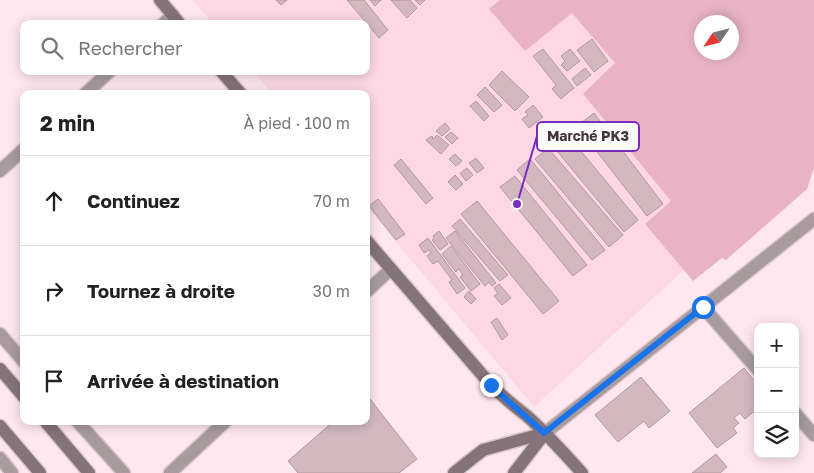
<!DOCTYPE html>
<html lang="fr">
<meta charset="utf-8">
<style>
body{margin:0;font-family:"Golos Text",sans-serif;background:#f6f6f6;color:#222}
.controls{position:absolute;right:15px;bottom:15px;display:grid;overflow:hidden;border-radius:10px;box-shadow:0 2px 12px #0003}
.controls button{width:45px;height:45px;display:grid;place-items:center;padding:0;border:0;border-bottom:1px solid #e0e0e0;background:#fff;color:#222;font:25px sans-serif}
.compass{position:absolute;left:694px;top:15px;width:45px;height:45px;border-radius:50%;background:#fff;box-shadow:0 2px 12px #0003;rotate:235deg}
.stop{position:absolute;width:15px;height:15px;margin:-11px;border:4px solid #1a73e8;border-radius:50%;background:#fff}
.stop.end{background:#1a73e8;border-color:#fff;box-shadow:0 1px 5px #0008}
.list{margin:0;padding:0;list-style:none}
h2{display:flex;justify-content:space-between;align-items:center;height:65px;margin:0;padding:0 20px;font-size:21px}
h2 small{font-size:16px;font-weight:400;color:#767676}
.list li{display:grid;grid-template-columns:32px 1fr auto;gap:15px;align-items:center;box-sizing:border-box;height:90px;padding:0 20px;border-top:1px solid #e0e0e0}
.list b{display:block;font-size:19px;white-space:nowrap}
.list em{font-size:16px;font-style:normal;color:#767676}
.icon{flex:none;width:28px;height:28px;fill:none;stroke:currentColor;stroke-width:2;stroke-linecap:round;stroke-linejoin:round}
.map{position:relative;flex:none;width:814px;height:473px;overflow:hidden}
.search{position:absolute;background:#fff;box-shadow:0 2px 12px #0003;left:20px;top:20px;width:350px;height:55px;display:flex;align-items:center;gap:12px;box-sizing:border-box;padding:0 18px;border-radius:10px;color:#767676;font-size:19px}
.panel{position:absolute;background:#fff;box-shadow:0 2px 12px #0003;left:20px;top:90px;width:350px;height:335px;border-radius:10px}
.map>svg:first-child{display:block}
.built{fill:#fdd8e4}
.green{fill:#e9b3c5;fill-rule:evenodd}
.building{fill:#d3b8c0;stroke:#b398a0}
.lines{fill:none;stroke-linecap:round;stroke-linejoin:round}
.street-casing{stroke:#d8c4ca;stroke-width:15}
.secondary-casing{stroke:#d8c4ca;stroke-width:15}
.street{stroke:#a79b9e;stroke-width:12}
.secondary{stroke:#847378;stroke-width:12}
.route{stroke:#1a73e8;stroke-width:6}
.leader{fill:none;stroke:#7b2cbf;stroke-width:2}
.callout-dot{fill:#7b2cbf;stroke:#fbfbfb;stroke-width:2}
.callout{fill:#fbfbfb;stroke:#7b2cbf;stroke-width:2}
.callout-label{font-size:14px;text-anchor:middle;font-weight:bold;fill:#42363a}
</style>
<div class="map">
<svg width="814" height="473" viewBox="0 0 814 473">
<rect width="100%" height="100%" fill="#fee7ee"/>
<polygon class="built" points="193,0 601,0 724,154 645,224 684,270 534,407 366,206 366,94 272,94 253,71 366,71 366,24 213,24"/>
<path class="green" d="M 500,0 L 814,0 L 814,168 L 807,189 L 726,260 L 722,258 L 693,281 L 645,224 L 671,201 L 583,94 L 615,63 L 572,13 L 525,51 L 489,9 ZM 702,22 L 732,22 L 732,52 L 702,52 Z"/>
<g class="building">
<polygon points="276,0 287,0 281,5"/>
<polygon points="347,0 364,0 388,30 379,38"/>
<polygon points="370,0 381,0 375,6"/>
<polygon points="391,0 410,0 417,8 407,18"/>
<polygon points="415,0 425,0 420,5"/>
<polygon points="592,39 608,61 594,72 577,50"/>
<polygon points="543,49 574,88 561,99 552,89 556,85 533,56"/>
<polygon points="570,49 580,61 567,71 561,65 565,61 561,56"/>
<polygon points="585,68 591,75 577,86 572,79"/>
<polygon points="502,71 529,97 515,111 489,85"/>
<polygon points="485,87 502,105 494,112 477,95"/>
<polygon points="476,101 489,116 484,121 470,106"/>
<polygon points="533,105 543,117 529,128 522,119 528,115 525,112"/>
<polygon points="594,113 663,204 647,216 577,126"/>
<polygon points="445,123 450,129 442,136 436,131"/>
<polygon points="451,132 458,138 452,144 445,137"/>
<polygon points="566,133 638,220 624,232 552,145"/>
<polygon points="437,135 449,145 441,154 426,140 432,136 433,139"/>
<polygon points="548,148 623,235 609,247 535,159"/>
<polygon points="455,154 462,161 456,166 449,159"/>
<polygon points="476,158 484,168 477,173 469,163"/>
<polygon points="401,159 433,198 426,204 394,165"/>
<polygon points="530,159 605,250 592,260 517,170"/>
<polygon points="467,168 473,175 466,181 460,173"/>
<polygon points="455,175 463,184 456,190 448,182"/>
<polygon points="515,176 587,265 573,276 500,187"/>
<polygon points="378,199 405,234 396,240 369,206"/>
<polygon points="477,201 559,301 543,314 461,214"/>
<polygon points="460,219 508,275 500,281 452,226"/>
<polygon points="439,231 448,244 440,250 432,240 434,238 433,236"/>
<polygon points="455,231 496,283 492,286 489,282 485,286 446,238"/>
<polygon points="428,238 465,288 457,294 449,282 452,280 438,261 433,264 427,256 431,253 429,250 424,253 419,245"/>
<polygon points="451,246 480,284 471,291 460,277 463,275 459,269 456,272 442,254"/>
<polygon points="499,284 511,298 502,305 494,296 498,293 494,288"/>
<polygon points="469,291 476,299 471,304 464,297"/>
<polygon points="497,318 508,335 502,340 491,322"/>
<polygon points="744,368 758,385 758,408 745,419 740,413 734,418 739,423 733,428 737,433 717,448 689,413"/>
<polygon points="641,377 670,411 649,428 644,421 618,442 595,415"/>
<polygon points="366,394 417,459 399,473 298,473 288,461 334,421 366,421"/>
<polygon points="716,454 727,467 720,473 692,473"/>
</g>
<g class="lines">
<g class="street-casing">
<g id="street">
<polyline points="163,24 173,15"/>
<polyline points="85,94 110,71"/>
<polyline points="0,171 24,149"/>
<polyline points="366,292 391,269"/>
<polyline points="703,307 758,370"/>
<polyline points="0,334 24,362"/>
<polyline points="795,413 814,435"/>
<polyline points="77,421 124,473"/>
<polyline points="545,433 814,219"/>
<polyline points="0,458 12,473"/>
<polyline points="170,473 226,421"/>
</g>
</g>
<g class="secondary-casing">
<g id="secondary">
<polyline points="160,0 180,24"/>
<polyline points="221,71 241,94"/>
<path d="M 366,240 L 491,385 C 503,397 514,406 527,416 C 547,434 565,454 582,473"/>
<polyline points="0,369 24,397"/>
<polyline points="45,421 89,473"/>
<polyline points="0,426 40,473"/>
<polyline points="454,473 483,450 545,433"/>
<polyline points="514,473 545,433"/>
</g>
</g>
<use href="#street" class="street"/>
<use href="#secondary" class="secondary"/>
</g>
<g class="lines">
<path class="route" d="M 491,385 C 508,402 527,417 544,433 L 703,307"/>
</g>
<path class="leader" d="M517 204L537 136"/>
<circle class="callout-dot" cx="517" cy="204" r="5"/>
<rect class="callout" x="537" y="122" width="102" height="29" rx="5"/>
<g class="callout-label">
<text x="588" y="141">Marché PK3</text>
</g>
</svg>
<div class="controls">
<button>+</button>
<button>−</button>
<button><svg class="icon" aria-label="layers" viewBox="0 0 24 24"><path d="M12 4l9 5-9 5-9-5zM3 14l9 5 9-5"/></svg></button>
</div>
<svg class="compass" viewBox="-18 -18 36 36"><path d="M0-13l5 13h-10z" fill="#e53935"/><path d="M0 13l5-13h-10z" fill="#767676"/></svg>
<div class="stop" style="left:703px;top:307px"></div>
<div class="stop end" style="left:491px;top:385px"></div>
<div class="search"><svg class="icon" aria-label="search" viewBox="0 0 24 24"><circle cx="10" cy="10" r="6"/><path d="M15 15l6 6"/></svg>Rechercher</div>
<section class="panel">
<h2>2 min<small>À pied · 100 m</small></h2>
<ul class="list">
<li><svg class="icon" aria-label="ahead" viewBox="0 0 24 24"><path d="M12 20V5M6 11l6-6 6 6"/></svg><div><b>Continuez</b></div><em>70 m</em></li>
<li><svg class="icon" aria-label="right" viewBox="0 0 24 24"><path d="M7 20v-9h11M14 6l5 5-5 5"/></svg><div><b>Tournez à droite</b></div><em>30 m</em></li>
<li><svg class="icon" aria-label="arrive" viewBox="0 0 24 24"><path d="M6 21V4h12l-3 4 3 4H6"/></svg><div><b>Arrivée à destination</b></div></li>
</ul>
</section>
</div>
